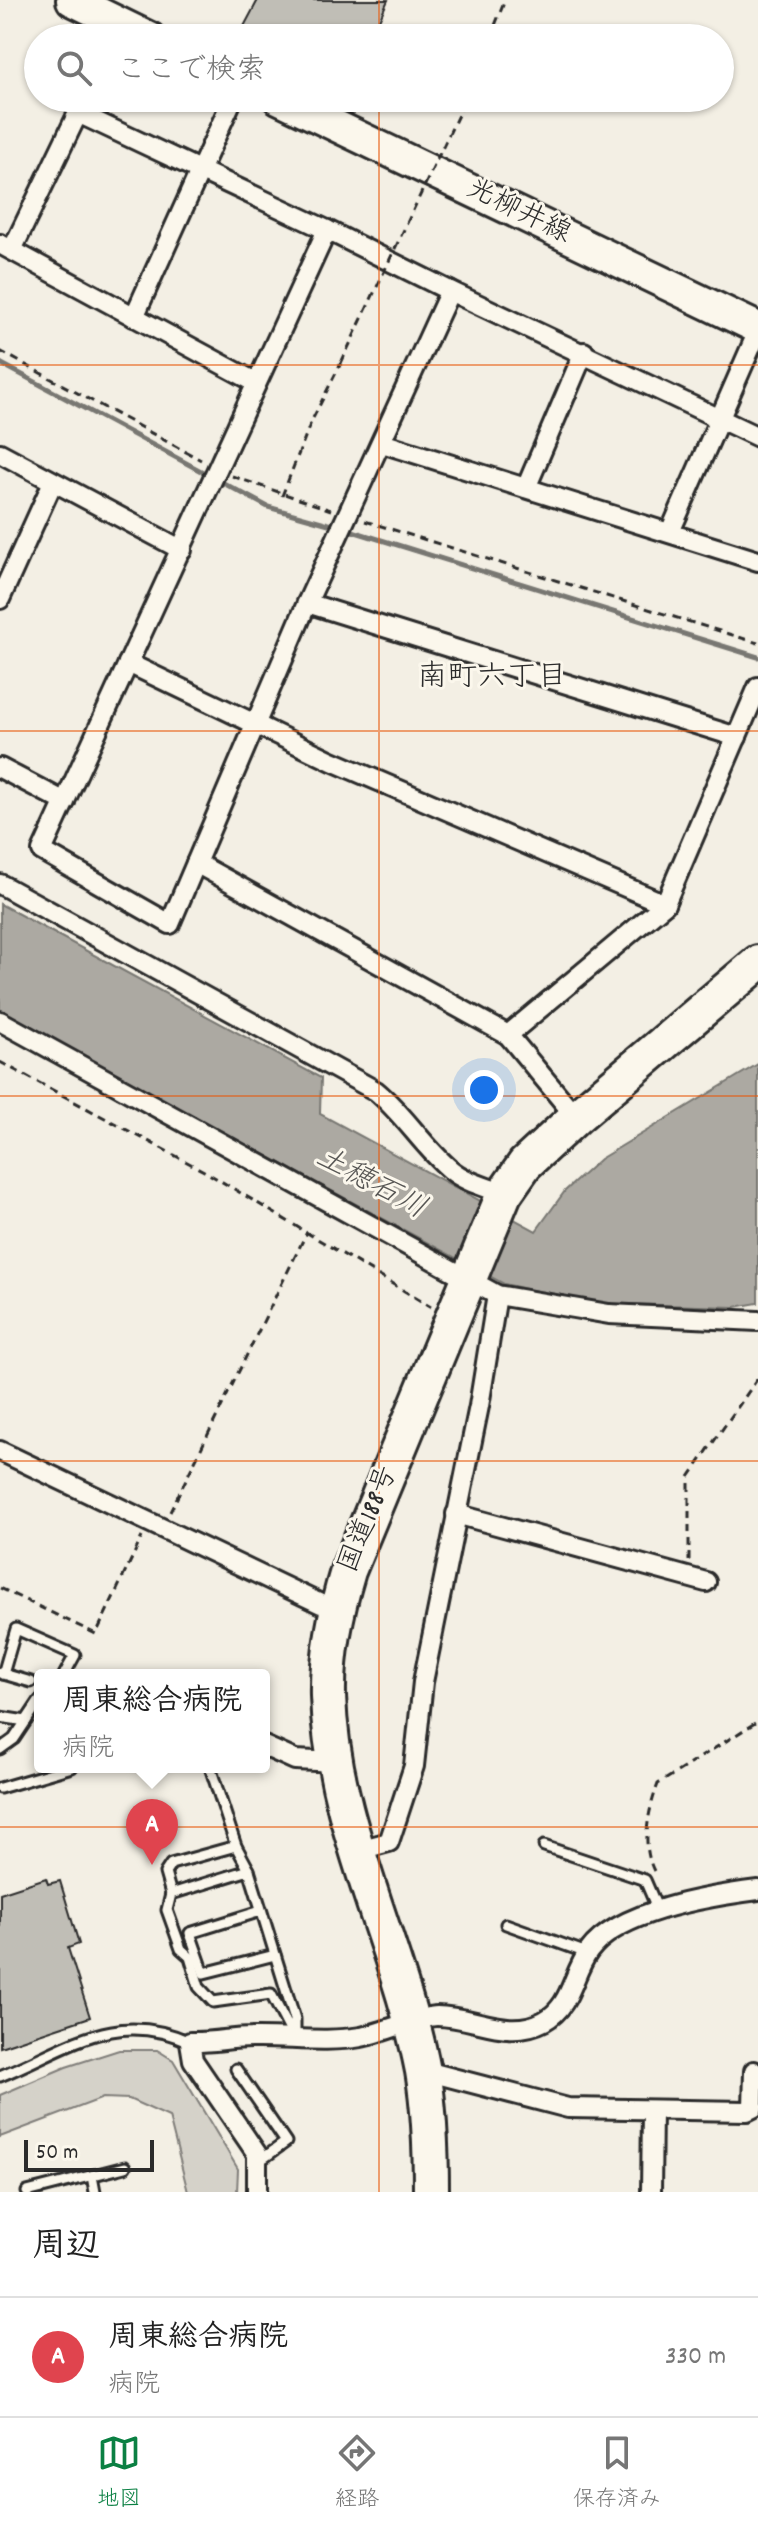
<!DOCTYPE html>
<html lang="ja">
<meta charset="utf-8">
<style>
body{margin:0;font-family:Dekko,"Klee One",sans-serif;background:#f6f6f6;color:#222}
.scale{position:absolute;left:24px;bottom:20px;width:130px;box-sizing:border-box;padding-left:8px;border:4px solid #2b2b2b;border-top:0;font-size:22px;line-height:28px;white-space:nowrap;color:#2b2b2b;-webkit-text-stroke:6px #fbf7ec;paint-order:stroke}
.you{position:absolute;left:484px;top:1090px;width:28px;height:28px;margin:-20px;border:6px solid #fff;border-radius:50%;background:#1a73e8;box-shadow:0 0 0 12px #1a73e833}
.badge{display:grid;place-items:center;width:52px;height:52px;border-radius:50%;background:#0b8043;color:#fff;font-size:26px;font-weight:700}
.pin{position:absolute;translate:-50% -66px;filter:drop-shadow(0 2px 4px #0008)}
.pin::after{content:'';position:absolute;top:42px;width:28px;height:24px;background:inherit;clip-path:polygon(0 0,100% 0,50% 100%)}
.popup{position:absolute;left:34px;top:1669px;width:236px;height:104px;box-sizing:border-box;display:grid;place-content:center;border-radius:8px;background:#fff;filter:drop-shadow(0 2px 6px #0005);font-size:26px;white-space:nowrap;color:#767676}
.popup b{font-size:30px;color:#222}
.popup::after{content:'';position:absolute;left:50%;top:100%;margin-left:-16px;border:16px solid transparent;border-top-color:#fff}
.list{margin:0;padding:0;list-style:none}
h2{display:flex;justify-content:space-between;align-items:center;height:104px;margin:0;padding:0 32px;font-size:34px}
h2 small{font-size:26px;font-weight:400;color:#767676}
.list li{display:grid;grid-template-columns:52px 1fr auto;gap:24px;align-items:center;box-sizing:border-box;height:120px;padding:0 32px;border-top:2px solid #e0e0e0}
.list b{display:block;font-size:30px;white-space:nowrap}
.list p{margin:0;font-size:26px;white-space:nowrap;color:#767676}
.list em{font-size:26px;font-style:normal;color:#767676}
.icon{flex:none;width:44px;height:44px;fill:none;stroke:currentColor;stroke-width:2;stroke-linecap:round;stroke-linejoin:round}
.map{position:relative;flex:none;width:758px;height:2192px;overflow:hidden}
.search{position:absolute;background:#fff;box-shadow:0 2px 6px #0004;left:24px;right:24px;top:24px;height:88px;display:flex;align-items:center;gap:20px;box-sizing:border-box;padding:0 28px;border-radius:44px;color:#767676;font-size:30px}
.sheet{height:224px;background:#fff}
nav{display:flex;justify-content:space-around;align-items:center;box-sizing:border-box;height:112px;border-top:2px solid #e0e0e0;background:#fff;font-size:22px;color:#767676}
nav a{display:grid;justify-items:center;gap:4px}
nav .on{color:#0b8043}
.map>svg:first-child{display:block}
.green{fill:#d5d2c9;stroke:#807e7a;stroke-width:2}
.water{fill:#aca9a2;stroke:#787772;stroke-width:2}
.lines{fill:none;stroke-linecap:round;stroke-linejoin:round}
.stream{stroke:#787772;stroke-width:5}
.building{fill:#c0beb6;stroke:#2b2b2b;stroke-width:2}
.lane-casing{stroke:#2b2b2b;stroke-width:15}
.street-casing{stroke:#2b2b2b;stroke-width:24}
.primary-casing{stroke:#2b2b2b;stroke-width:36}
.highway-casing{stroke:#2b2b2b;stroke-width:40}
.path{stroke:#2b2b2b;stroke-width:3;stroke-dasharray:8 6;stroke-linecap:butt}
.lane{stroke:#fbf7ec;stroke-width:9}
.street{stroke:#fbf7ec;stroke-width:18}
.primary{stroke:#fbf7ec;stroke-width:30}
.highway{stroke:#fbf7ec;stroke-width:34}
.path-bridge{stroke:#2b2b2b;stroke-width:3;stroke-dasharray:8 6;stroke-linecap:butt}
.grid{fill:none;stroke:#e8590c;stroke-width:2;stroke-opacity:0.55}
.labels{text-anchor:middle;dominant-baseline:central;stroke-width:6;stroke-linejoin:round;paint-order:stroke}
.street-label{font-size:28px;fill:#2b2b2b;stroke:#fbf7ec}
.neighbourhood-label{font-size:30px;fill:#2b2b2b;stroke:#fbf7ec}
.water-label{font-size:30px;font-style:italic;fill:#585755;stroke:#fbf7ec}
</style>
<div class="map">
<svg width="758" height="2192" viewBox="0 0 758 2192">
<rect width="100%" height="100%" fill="#f3efe4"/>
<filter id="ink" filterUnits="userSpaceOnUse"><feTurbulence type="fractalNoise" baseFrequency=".0125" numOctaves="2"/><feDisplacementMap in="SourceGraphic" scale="16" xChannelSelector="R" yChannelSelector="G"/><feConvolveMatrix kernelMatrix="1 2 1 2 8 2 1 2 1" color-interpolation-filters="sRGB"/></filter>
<g filter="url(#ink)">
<polygon class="green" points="119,2050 157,2050 173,2060 238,2169 237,2192 188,2192 169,2117 129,2099 103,2098 0,2137 0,2095 66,2067"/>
<polygon class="water" points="0,904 321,1078 320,1114 536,1231 565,1191 600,1159 758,1064 758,1303 735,1307 591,1303 504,1284 0,1012"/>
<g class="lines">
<g class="stream">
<polyline points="0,363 268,507 336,526"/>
<polyline points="346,529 758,657"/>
</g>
</g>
<g class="building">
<polygon points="258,0 388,0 371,38 253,38 241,32"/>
<polygon points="46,1878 48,1884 60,1881 79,1944 68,1948 90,2017 0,2047 0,1893"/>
</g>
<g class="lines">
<g class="lane-casing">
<g id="lane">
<polyline points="0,1673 31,1682"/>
<polyline points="3,1674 16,1629 75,1655 64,1675"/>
<polyline points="0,1717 26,1721"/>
<polyline points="0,1749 14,1739 40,1700"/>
<polyline points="210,1767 236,1846 249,1870"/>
<polyline points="0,1788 72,1767"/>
<polyline points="544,1846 645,1880 658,1910"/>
<polygon points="249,1870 295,2019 295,2040 271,1994 213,2002 199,1987 190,1957 181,1949 167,1910 171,1894"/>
<polyline points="171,1894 165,1873 171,1864 236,1846"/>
<polyline points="261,1911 190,1933 204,1973 275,1955"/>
<polyline points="506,1924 587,1953"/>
<polyline points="236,2069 286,2142 265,2157 257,2154"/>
<path d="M 0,2076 C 69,2048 114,2008 190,2042"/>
<polyline points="92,2176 95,2192"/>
<polyline points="27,2192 125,2167"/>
</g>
</g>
<g class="street-casing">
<g id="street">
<polyline points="327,230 450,291"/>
<polyline points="0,244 255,382"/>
<polyline points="12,250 78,113 327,230 42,851 170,924 307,603 450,291 758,437"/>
<polyline points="134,317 233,98"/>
<polyline points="382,443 758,561"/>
<polyline points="0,453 182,550"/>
<polyline points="526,488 584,352"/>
<polyline points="670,532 758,331"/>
<polyline points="0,599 53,482"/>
<polyline points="307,603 737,737"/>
<polyline points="128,663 332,761 665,904"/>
<polyline points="0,768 65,802"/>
<polyline points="196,863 508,1035 576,1117"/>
<path d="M 0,884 L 376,1091 C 405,1115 423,1147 451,1170 C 465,1182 487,1187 504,1194"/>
<polyline points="0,1021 497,1295 609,1314 758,1321"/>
<polyline points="508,1035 665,904 758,687"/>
<polyline points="0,1451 321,1604 337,1607"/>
<polyline points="456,1514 706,1582"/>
<polyline points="264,1746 295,1760 336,1762"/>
<polyline points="359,1850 389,1842 414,1766 423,1682 479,1406 497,1295"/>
<polyline points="422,2070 568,2108 747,2111 753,2108 754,2071"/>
<path d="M 257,2192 L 257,2154 L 193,2060 L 190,2042 C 211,2043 231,2038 251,2038 C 288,2037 324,2043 361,2037 C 381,2033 421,2016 437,2016 C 474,2016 508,2040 544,2021 C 572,2006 572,1974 589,1951 C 619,1910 711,1896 758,1890"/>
<polyline points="651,2192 652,2110"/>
</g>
</g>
<g class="primary-casing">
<g id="primary">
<polyline points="72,0 150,38"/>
<polyline points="278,98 758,328"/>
</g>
</g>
<g class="highway-casing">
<path id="highway" d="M 431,2192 C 431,2151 430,2112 423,2071 C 399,1946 332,1825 328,1696 C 327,1654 336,1611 348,1571 L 504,1194 L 525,1164 L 576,1117 L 758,963"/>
</g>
<g class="path">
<polyline points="490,38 505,0"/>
<polyline points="0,351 201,460"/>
<polyline points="232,476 331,510"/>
<polyline points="282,496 311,422 341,363"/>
<polyline points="365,521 758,643"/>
<polyline points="0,1062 204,1171 431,1307"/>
<polyline points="170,1512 307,1232"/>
<polyline points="689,1561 689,1477 758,1378"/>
<polyline points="0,1588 96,1634 142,1537"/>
<path d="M 654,1871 C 641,1845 648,1811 658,1784 L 758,1721"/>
</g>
<use href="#lane" class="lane"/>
<use href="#street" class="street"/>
<use href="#primary" class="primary"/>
<use href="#highway" class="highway"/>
<polyline class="path-bridge" points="341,363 466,98"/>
</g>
</g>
<path class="grid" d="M 379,0 L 379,38M 379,98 L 379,2192M 0,365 L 758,365M 0,731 L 758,731M 0,1096 L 758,1096M 0,1461 L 758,1461M 0,1827 L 758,1827"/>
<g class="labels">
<g class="street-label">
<text transform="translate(518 213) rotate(26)">光柳井線</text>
<text transform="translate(370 1520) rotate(-68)">国道188号</text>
</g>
<g class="neighbourhood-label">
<text x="492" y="679">南町六丁目</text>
</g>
<g class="water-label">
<text transform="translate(370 1185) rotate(28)">土穂石川</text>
</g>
</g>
</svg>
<div class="scale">50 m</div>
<div class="you"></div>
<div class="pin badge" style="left:152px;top:1865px;background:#e0444e">A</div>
<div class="popup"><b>周東総合病院</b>病院</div>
<div class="search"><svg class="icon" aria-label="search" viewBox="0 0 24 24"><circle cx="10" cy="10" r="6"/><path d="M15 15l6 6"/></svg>ここで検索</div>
</div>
<section class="sheet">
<h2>周辺<small></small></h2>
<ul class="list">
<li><span class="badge" style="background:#e0444e">A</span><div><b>周東総合病院</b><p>病院</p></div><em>330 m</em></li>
</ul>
</section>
<nav>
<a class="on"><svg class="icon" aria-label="map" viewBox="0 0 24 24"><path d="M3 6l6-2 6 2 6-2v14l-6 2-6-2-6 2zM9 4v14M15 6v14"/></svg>地図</a>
<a><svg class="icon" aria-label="directions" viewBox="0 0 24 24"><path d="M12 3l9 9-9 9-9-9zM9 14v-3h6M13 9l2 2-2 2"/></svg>経路</a>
<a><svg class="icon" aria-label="saved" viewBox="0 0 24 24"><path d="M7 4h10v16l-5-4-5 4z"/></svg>保存済み</a>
</nav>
